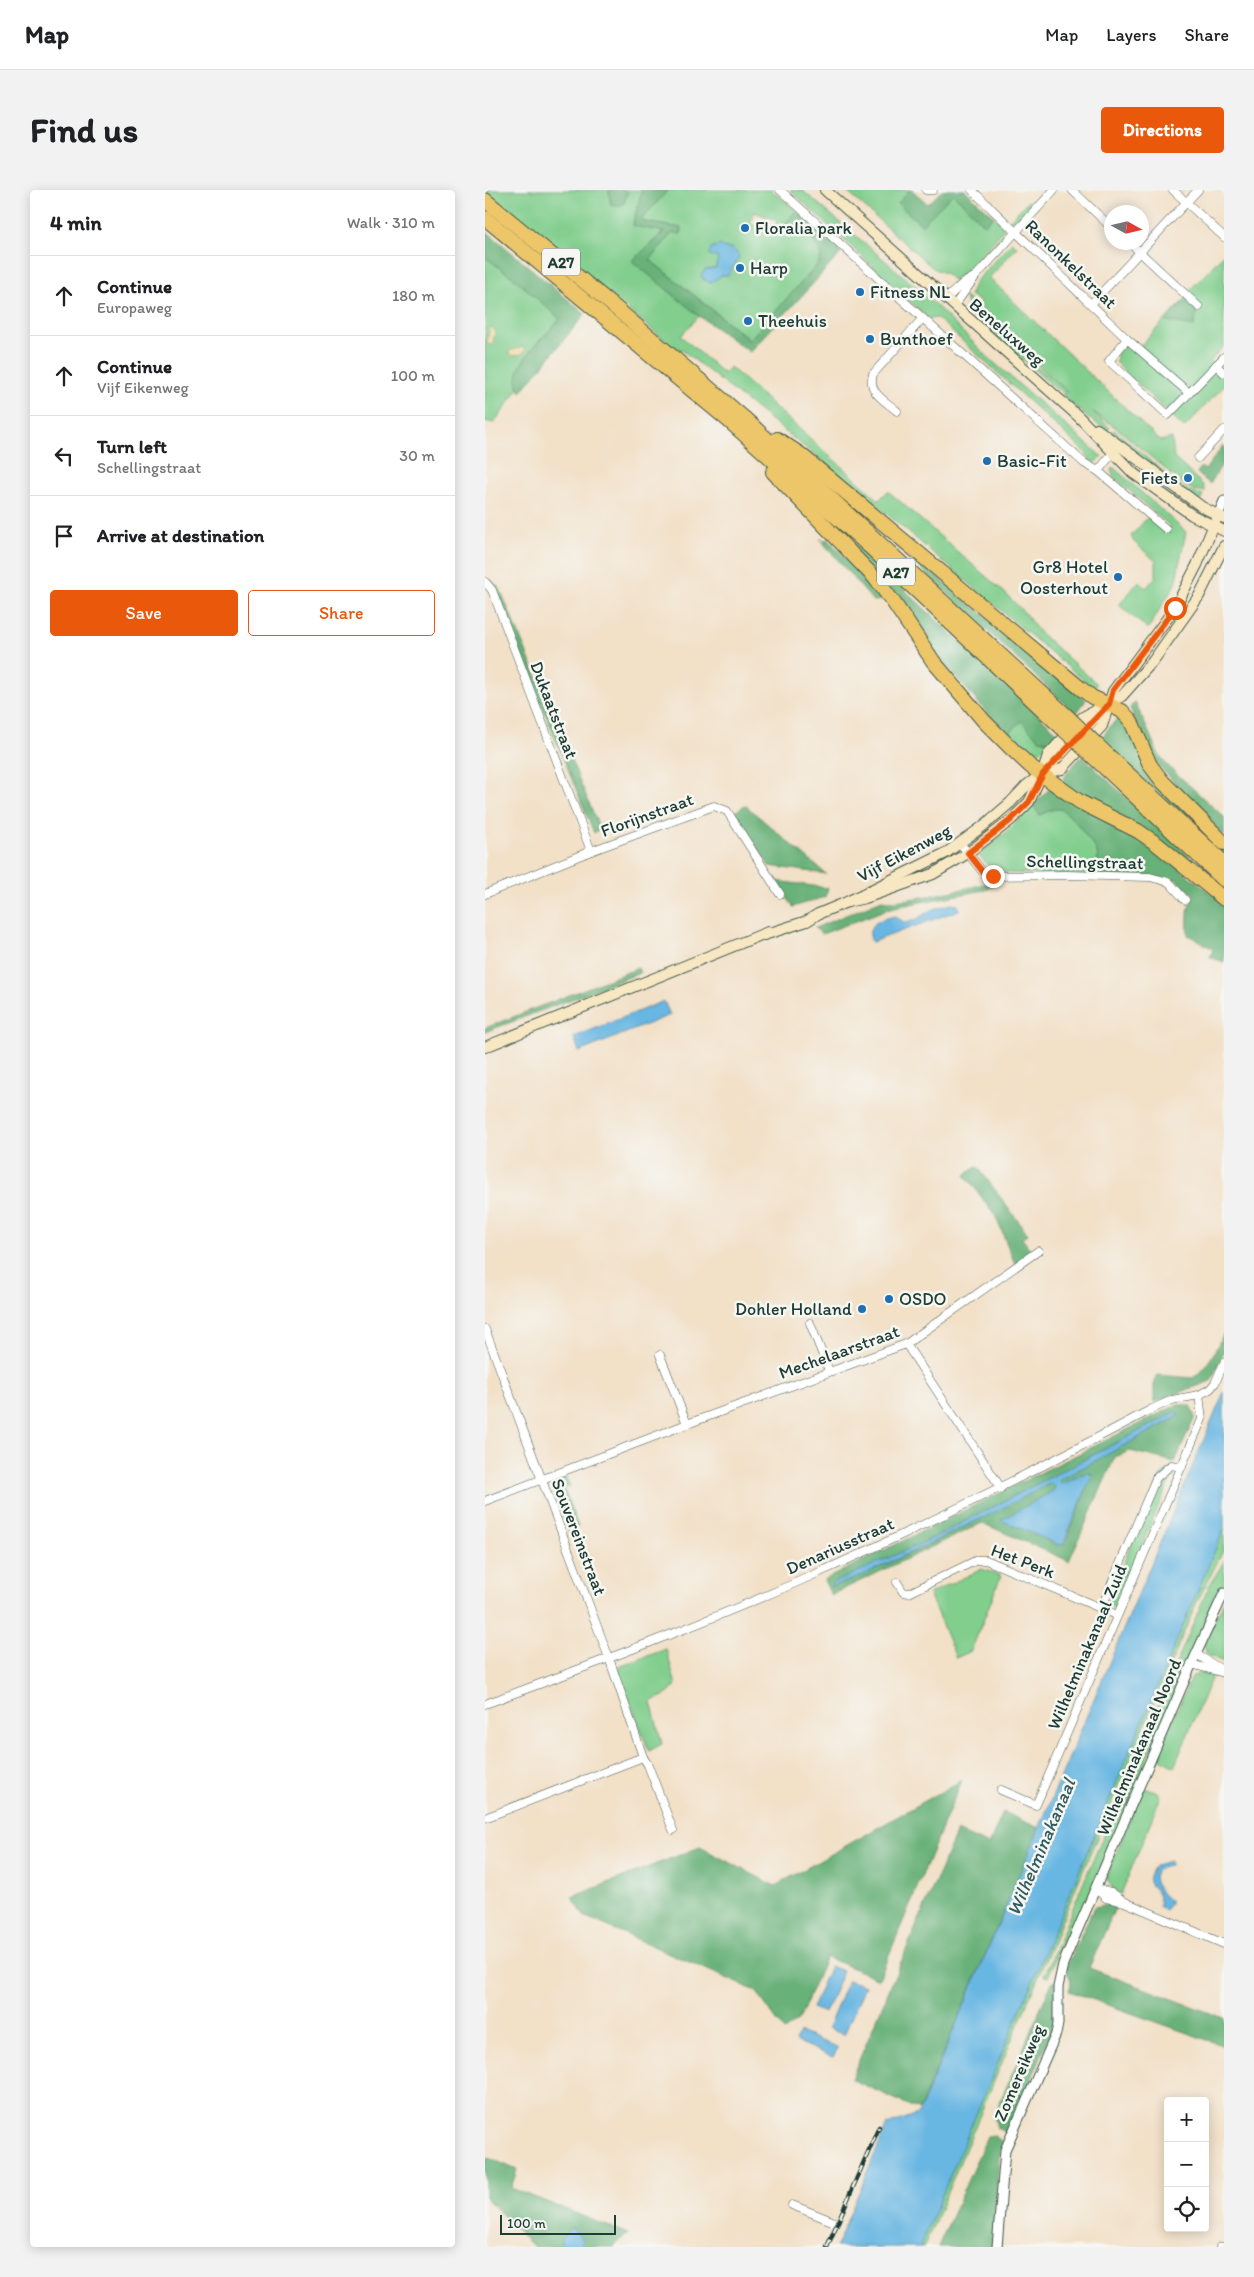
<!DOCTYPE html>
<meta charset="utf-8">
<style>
body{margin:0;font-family:Itim,sans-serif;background:#f2f2f2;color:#202124}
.controls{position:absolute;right:15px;bottom:15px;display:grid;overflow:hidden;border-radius:5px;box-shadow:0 2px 12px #0003}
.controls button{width:45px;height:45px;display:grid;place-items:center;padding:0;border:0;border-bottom:1px solid #e0e0e0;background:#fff;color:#202124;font:25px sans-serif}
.compass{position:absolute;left:619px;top:15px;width:45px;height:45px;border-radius:50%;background:#fff;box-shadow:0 2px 12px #0003;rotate:98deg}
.scale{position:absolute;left:15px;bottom:12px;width:116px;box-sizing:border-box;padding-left:5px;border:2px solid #1f3d34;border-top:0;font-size:14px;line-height:18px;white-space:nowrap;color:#1f3d34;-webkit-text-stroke:4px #f6f6f2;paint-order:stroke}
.stop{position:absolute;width:15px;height:15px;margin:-11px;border:4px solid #ea580c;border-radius:50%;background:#fff}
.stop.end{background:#ea580c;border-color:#fff;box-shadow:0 1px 5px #0008}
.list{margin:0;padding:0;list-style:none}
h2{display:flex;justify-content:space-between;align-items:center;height:65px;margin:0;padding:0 20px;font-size:21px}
h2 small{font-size:16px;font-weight:400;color:#757577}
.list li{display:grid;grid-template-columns:32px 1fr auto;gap:15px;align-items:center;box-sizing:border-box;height:80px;padding:0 20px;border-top:1px solid #e0e0e0}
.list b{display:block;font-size:19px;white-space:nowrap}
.list p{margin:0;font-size:16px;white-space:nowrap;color:#757577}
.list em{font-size:16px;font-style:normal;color:#757577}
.actions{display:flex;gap:10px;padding:15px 20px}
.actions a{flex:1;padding:11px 0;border:1px solid #ea580c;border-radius:5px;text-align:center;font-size:18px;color:#ea580c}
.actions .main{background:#ea580c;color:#fff}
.icon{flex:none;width:28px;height:28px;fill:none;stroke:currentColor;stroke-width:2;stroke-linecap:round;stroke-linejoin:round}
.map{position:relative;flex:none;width:739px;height:2057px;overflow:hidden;border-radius:5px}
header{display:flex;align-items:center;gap:30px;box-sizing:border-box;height:70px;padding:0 25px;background:#fff;border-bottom:1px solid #e0e0e0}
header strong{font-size:24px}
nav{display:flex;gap:28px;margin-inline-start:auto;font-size:18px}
.intro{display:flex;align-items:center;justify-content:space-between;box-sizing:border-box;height:120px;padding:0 30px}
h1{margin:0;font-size:35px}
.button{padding:12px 22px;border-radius:5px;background:#ea580c;color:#fff;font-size:18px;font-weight:700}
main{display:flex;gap:30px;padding:0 30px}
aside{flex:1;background:#fff;border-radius:5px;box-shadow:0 2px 12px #0003}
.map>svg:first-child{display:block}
.green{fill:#81ce8d;stroke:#508660;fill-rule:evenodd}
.forest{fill:#68b178;stroke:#447756;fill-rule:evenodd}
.sand{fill:#eeda9e;stroke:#868c69}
.water{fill:#68b6e2;stroke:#447a8b}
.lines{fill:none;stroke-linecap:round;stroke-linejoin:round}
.minor-casing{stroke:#3f554a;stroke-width:9}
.tertiary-casing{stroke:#3f554a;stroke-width:11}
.secondary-casing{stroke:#3f554a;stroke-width:12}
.motorway-casing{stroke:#3f554a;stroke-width:16}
.minor{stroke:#fff;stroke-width:8}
.tertiary{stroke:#fff;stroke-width:9}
.secondary{stroke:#f7e8c3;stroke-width:10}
.motorway{stroke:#ecc669;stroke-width:14}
.rail-casing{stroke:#1f3d34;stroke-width:4.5}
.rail{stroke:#f6f6f2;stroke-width:2.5;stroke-dasharray:8;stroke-linecap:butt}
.motorway-bridge-casing{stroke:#3f554a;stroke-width:16;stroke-linecap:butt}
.motorway-bridge{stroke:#ecc669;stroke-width:14}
.route{stroke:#ea580c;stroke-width:6}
.poi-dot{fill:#1f6fb2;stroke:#f6f6f2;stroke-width:2}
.labels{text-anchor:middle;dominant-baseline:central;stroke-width:5;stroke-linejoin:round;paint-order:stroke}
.shield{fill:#f6f6f2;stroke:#60746d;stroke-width:1}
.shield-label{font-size:16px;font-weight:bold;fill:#1f3d34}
.poi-label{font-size:18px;fill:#1f3d34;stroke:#f6f6f2;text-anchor:start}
.street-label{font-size:18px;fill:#1f3d34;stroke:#f6f6f2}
.water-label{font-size:19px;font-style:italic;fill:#315b60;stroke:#f6f6f2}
</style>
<header>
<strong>Map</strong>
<nav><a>Map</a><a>Layers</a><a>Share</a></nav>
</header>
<div class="intro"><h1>Find us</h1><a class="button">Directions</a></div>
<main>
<aside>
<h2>4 min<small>Walk · 310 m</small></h2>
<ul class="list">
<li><svg class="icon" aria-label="ahead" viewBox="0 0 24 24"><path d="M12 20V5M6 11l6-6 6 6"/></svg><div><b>Continue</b><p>Europaweg</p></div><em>180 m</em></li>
<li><svg class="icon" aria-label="ahead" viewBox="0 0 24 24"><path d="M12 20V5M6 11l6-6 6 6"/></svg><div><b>Continue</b><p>Vijf Eikenweg</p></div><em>100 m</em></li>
<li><svg class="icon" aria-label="left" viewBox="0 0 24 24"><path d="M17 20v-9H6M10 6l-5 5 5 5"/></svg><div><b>Turn left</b><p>Schellingstraat</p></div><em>30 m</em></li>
<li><svg class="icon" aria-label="arrive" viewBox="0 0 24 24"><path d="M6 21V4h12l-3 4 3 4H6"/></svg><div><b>Arrive at destination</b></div></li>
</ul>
<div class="actions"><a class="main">Save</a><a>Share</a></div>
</aside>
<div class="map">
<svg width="739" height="2057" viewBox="0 0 739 2057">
<rect width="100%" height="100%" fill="#f6f6f2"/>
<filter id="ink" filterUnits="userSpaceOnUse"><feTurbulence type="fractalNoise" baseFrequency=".02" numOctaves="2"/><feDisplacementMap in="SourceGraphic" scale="10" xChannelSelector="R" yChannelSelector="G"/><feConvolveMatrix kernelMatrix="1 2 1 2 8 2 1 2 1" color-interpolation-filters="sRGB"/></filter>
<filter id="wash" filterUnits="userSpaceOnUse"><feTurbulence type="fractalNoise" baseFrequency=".0096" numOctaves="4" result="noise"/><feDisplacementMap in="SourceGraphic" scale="20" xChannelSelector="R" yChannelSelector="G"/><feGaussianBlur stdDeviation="1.12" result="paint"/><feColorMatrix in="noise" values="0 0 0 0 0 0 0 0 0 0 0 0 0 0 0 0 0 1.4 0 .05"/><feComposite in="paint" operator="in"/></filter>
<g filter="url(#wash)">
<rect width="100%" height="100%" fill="#f2e0c7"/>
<g class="green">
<polygon points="0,0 124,0 125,13 139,14 143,0 157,0 148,34 150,36 179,41 148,71 214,126 196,146 239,184 245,177 394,310 403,301 520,403 538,421 554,442 612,494 608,498 364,292 197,160 188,157 6,7"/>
<path d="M 183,0 L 287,0 L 311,21 L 299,35 C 317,42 331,47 336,67 L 332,76 L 265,150 L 165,70 L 187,43 L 196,38 L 160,32 L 157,29 ZM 269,22 L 292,30 L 289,41 L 265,34 ZM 226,58 L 247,58 L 250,72 L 243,85 L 237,85 L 233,68 Z"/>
<polygon points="305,0 317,0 436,101 506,170 617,267 609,273 605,271 601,263 452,128 444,129"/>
<polygon points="360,0 424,0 414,14 437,35 468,4 500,35 508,26 519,36 519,39 486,76 468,90 461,84 448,78"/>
<polygon points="543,11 547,15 530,35 525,30"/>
<polygon points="517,45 520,47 487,83 470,95 468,92 486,79"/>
<polygon points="0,51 95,125 37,194 9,233 0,231"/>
<polygon points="527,52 532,57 504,88 675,251 687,248 689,268 718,295 720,302 709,300 700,296 633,239 608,222 625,238 622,241 601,226 577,205 579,204 573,198 571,199 484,122 480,107 489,114 497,131 584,203 500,126 494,111 485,105 489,93"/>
<polygon points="739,64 739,156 725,171 739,187 739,196 699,238 630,172 632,169 632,163 644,153 651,160 707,102 705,100"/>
<polygon points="629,240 696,297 703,301 718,305 715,311 696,299 626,244"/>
<polygon points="628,277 701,342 690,394 663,439 634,415 654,391 661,398 671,387 671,371 649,352 646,346 663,327 680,342 686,337 628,286 626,280"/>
<polygon points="536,531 553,548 565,552 569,548 548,569 522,546"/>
<path d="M 548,615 L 555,625 C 561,622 568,618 574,619 C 585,620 604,650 611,659 L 613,666 L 611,686 L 524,683 C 509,681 502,676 493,664 L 518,645 Z"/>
<polygon points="686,1277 690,1278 630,1418 621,1414 675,1287"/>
<polygon points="739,1339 739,1359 711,1414 439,2057 435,2057"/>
<polygon points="739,1371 739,1396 725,1419 601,1713 575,1757 563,1787 559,1786 724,1396"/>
<polygon points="497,1379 516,1386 486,1461 471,1468 444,1404"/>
<polygon points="739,1411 739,1472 722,1465 719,1454"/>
<polygon points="181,1459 191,1495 184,1503 166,1512 177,1554 164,1561 134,1483 134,1477"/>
<polygon points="714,1483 728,1484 689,1577 676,1569 675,1559 706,1488"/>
<polygon points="662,1599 672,1601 676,1606 636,1704 628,1699 621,1687 657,1601"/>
</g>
<g class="forest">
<path d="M 124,0 L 143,0 C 140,10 139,19 126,15 Z"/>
<path d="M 157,0 L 183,0 L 157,29 L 160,32 L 196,38 L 196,44 L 187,43 L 165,70 L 264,150 L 335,72 C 342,49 313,43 299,35 L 311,21 L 357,62 L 265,162 L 214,126 L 147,71 L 179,42 L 149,36 L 148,34 Z"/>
<polygon points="424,0 427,0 443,14 457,0 480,0 508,26 500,35 468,4 437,35 413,14"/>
<path d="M 0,40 L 100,124 L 36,202 C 19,178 60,147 75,129 L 31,90 L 0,67 Z"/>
<polygon points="700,110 712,121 709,136 681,131"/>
<polygon points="739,254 739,271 725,294 712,283 716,277 720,280"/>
<polygon points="307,297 335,321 574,544 565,552 553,548 536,531 522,546"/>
<polygon points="386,332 601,510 591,524"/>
<polygon points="335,349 344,350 398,410 388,411"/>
<polygon points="5,389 15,399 115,639 109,643"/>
<polygon points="650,512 673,563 681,574 739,627 739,646 671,573 645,518"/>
<polygon points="635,525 671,589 739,660 739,666 615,549"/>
<polygon points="597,566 739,699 739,703 575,595 584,580"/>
<path d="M 567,598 L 644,640 L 739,713 L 739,772 L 725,767 L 728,759 L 703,745 C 703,732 701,716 709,705 L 690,689 L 611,686 L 613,666 L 611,659 C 604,650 584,620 574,619 C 568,618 561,622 555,625 L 548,615 L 564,599 Z"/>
<polygon points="260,615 341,684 284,676 250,622"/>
<polygon points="292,691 343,698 340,707 308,717"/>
<path d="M 506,692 L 507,695 L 504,699 L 405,718 L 337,744 L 330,738 L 397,710 C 409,715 490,697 506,692 Z"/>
<polygon points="153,778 155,783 0,842 0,838"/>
<polygon points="492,976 543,1044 537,1048 547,1062 530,1074 510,1025 480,985"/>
<path d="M 739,1142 L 739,1161 L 726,1191 L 669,1212 L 669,1192 L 673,1185 L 708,1188 C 724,1176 731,1160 739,1142 Z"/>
<path d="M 692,1215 L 705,1215 L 710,1227 L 690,1272 L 645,1261 L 630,1267 L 584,1371 L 497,1333 L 346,1405 L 339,1390 ZM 691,1222 L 693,1223 L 692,1227 L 575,1290 L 575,1292 L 578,1294 L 602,1282 L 607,1284 L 580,1354 L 574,1355 L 517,1330 L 568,1301 L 570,1296 L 566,1293 C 494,1329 422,1369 346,1397 L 348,1393 L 446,1349 Z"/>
<polygon points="80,1286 85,1296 79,1299 93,1337 83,1341 66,1295 71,1289"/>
<polygon points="477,1590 394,1789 341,1767 314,1830 299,1841 271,1801 99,1726 87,1707 215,1657 290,1696"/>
<polygon points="518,1622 554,1638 434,1920 366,1889 472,1641 504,1655"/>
<path d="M 619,1715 L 631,1716 L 604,1778 L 739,1828 L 739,1856 L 584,1801 C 587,1793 586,1787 580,1780 L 609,1717 Z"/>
<polygon points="567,1792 571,1792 568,1837 530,1929 522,1943 512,1938 509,1926"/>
<polygon points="509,1946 518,1952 514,1968 507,2057 453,2057 502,1947"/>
<polygon points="0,1966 32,1980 26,1998 143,2044 128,2057 49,2057 0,2007"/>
</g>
<g class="sand">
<polygon points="5,137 10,140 8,154 3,155 2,151"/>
<polygon points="38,157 41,160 37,164 27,166 23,163 24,161"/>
</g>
<g class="water">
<path d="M 235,55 C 242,61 252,56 254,68 L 243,85 L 237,85 L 225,93 L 218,89 L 216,85 L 220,80 L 231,78 L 233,68 L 224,65 L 226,58 Z"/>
<path d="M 466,714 L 473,715 L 474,720 L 387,752 C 379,734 395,730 409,726 L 421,733 L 432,729 L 446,720 Z"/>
<polygon points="179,811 185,825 94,862 89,847"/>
<polygon points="739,1202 739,1339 435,2057 351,2057 402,1935 433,1924"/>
<polygon points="691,1222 693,1223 692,1227 575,1290 575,1292 578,1294 602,1282 607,1285 578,1355 574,1355 516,1330 568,1301 570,1296 566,1293 510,1322 374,1387 346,1397 348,1393 446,1349"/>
<path d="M 685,1671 L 685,1675 C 658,1678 671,1701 685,1711 L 685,1714 L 680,1720 L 674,1717 C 674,1714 675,1712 674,1709 C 673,1695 654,1697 670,1675 Z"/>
<polygon points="345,1776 358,1781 340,1823 327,1818"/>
<polygon points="363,1790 380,1796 359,1845 343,1838"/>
<polygon points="315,1842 353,1858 348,1867 310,1851"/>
<polygon points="86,2038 91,2041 98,2050 95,2057 79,2057 76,2052 77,2047"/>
</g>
</g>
<g filter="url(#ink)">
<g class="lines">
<g class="minor-casing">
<g id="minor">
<polyline points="295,0 599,273 613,281 681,339"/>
<polyline points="441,0 448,0"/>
<polyline points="487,0 642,149 704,203"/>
<polyline points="587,0 626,37"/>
<polyline points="688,0 739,47"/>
<polyline points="644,52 714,117"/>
<polyline points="461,109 477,94 489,87"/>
<polyline points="607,113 713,0"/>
<polyline points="469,116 491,86 569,0"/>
<polyline points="642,149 624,171 683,225 739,167"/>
<polyline points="731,175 739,183"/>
<path d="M 412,221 C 399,210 382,202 388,184 L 437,129"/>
<polyline points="713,268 739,240"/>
<polyline points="613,281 631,259"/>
<polyline points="0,392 7,400 106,661"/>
<polyline points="475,653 497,681 508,686 580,685 665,687 684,692 700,710"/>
<polyline points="0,704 106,661 229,616 242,621 295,704"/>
<polyline points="325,1133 344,1181"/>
<polyline points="0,1139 124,1468 158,1567 0,1628"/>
<polyline points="421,1154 516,1298"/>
<polyline points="175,1165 202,1234"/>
<polyline points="0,1311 202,1234 421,1154 553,1061"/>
<polyline points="412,1392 418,1402 424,1403 492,1370 501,1370 632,1425"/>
<polyline points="616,1419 671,1288 686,1275 697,1277"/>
<polyline points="711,1464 739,1481"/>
<polyline points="706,1474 739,1483"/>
<path d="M 0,1514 C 106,1475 213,1436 317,1390 C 436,1338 552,1280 667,1219 L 687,1210 L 714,1205 L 725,1199 L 730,1193 L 739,1173"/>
<polyline points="158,1567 163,1575 188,1640"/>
<polyline points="516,1600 551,1615 717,1229 714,1205"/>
<polyline points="611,1699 621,1708 640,1712 739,1754"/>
<polyline points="611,1699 626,1702 640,1712"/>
<polyline points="307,2015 347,2031"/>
<polyline points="735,2057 739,2057"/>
</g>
</g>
<g class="tertiary-casing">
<g id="tertiary">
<polyline points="733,325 739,311"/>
<polyline points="512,2057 520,1960 571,1844 573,1834 573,1797 578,1774 708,1471 739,1403"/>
</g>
</g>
<g class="secondary-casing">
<g id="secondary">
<polyline points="340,0 594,227 648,283 707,325 739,341"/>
<polyline points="612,239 717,317 739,328"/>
<polyline points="558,584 577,579 617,536 628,501 690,418 712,375 733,325"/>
<polyline points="362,712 380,708 448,684 483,663 526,630 544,612 557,584 563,565 598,527 637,506 668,471 714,406 739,356"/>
<polyline points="279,745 322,731 333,724 362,712 461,663 497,637 525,613 542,595 557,584 619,519"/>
<polyline points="0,857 283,742"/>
</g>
</g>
<g class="motorway-casing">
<g id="motorway">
<polyline points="0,10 125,113 259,228 585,529"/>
<polyline points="0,28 243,230 385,357 577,538"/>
<polyline points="292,249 315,264 594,497 607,507 637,521 646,531 665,575 678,592 739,653"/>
<polyline points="288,282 390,388 409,413 448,471 499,531 528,560 545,576 595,612 653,641 672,654 739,709"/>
<polyline points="612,555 739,673"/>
<polyline points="604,563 739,690"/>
</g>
</g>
<use href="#minor" class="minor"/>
<use href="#tertiary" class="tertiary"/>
<use href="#secondary" class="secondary"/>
<use href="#motorway" class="motorway"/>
<g class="rail-casing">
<polyline id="rail" points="342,2057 394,1937"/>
</g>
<use href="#rail" class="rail"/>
<g class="motorway-bridge-casing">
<g id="motorway-bridge">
<polyline points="585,529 612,555"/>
<polyline points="577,538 604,563"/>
</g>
</g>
<use href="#motorway-bridge" class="motorway-bridge"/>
</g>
</g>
<g class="lines" filter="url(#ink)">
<polyline class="route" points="508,686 497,681 483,663 526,630 544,612 558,584 624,514 628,500 690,418"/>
</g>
<g class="poi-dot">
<circle cx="260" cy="38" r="5"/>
<circle cx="255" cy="78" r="5"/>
<circle cx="375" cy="102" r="5"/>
<circle cx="263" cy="131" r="5"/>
<circle cx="385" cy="149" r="5"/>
<circle cx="502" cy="271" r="5"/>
<circle cx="703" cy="288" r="5"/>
<circle cx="633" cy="387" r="5"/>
<circle cx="404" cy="1109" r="5"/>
<circle cx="377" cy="1119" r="5"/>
</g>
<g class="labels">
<g class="shield">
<rect x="57" y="58.5" width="38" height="27" rx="4"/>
<rect x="392" y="368.5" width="38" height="27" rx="4"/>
</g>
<g class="shield-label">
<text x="76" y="72">A27</text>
<text x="411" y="382">A27</text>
</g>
<g class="poi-label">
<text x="270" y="38">Floralia park</text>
<text x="265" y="78">Harp</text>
<text x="385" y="102">Fitness NL</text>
<text x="273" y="131">Theehuis</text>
<text x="395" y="149">Bunthoef</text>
<text x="512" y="271">Basic-Fit</text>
<text x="693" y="288" text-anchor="end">Fiets</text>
<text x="623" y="377" text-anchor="end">Gr8 Hotel<tspan x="623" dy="21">Oosterhout</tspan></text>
<text x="414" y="1109">OSDO</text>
<text x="367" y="1119" text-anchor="end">Dohler Holland</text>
</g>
<g class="street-label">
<text transform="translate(586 74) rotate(44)">Ranonkelstraat</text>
<text transform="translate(522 142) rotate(41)">Beneluxweg</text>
<text transform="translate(69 520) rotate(69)">Dukaatstraat</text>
<text transform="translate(162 625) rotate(-20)">Florijnstraat</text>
<text transform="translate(419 663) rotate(-28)">Vijf Eikenweg</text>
<text transform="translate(600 672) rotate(1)">Schellingstraat</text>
<text transform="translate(354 1162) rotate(-20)">Mechelaarstraat</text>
<text transform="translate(94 1347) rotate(69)">Souvereinstraat</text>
<text transform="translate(355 1356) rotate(-24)">Denariusstraat</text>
<text transform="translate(538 1371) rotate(21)">Het Perk</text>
<text transform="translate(602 1457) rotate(-67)">Wilhelminakanaal Zuid</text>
<text transform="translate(654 1557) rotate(-67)">Wilhelminakanaal Noord</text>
<text transform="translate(534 1883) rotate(-67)">Zomereikweg</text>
</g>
<g class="water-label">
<text transform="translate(556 1657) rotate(-67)">Wilhelminakanaal</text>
</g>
</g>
</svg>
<div class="controls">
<button>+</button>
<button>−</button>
<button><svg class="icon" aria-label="locate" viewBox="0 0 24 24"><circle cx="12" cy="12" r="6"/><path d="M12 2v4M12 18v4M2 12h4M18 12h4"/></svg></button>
</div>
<svg class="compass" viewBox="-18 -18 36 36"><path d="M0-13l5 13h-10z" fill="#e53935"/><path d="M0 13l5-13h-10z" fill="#757577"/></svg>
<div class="scale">100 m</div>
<div class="stop" style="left:690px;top:418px"></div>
<div class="stop end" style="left:508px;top:686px"></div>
</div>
</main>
